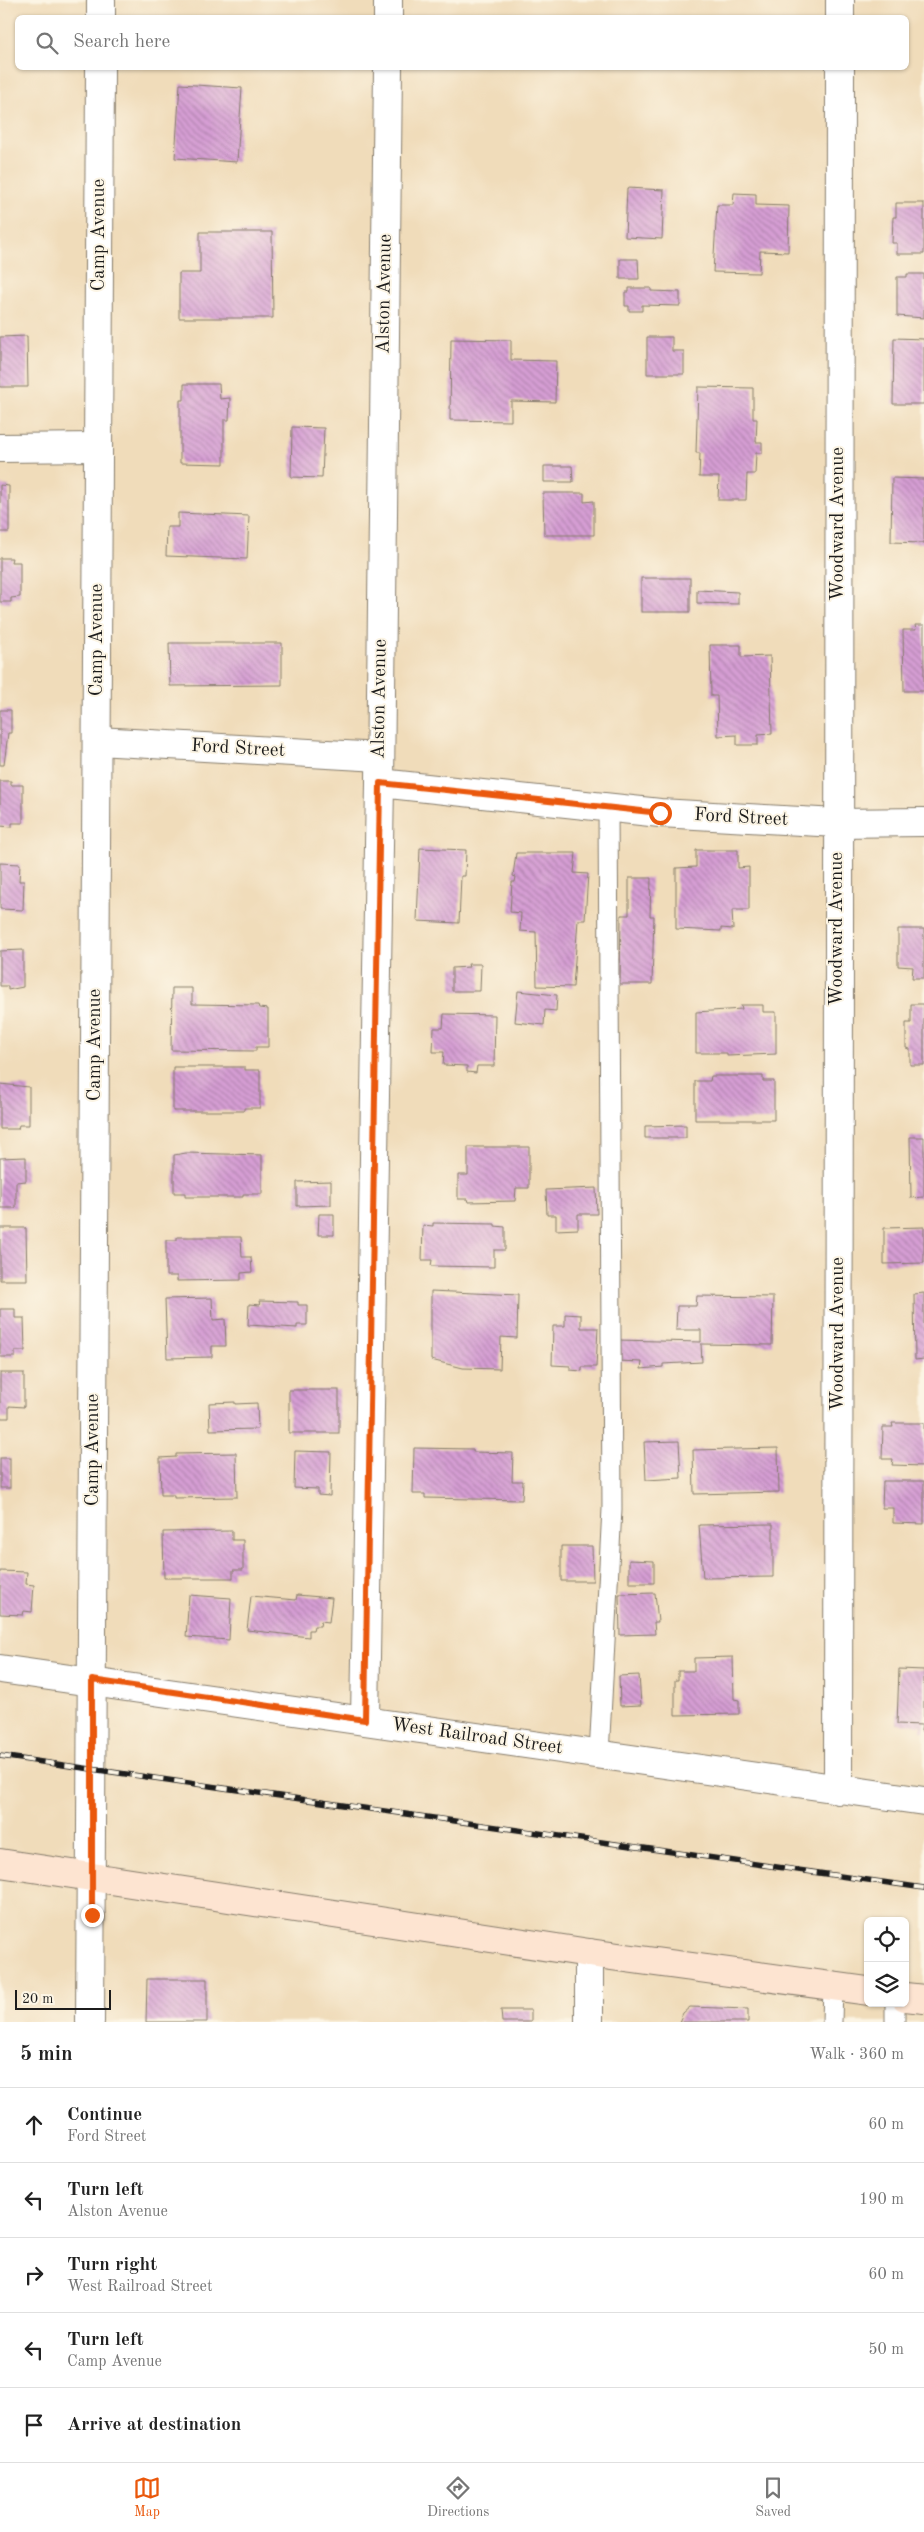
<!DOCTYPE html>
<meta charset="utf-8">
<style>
body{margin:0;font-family:"Old Standard TT",serif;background:#f2f2f2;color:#222}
.controls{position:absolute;right:15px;bottom:15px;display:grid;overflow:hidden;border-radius:8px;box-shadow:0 1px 4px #0004}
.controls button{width:45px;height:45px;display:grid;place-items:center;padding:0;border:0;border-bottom:1px solid #e0e0e0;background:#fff;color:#222;font:25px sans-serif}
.scale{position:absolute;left:15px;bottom:12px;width:96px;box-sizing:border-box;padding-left:5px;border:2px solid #1c1c1c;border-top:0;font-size:14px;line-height:18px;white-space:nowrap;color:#1c1c1c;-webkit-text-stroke:4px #fcf5e5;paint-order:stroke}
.stop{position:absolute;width:15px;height:15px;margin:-11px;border:4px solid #ea580c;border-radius:50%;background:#fff}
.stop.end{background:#ea580c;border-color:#fff;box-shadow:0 1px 5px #0008}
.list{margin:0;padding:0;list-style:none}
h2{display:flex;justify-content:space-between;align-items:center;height:65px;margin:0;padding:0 20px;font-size:21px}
h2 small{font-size:16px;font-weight:400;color:#767676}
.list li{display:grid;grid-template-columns:32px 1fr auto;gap:15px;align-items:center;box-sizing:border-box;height:75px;padding:0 20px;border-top:1px solid #e0e0e0}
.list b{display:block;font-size:19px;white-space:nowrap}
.list p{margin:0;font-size:16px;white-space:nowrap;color:#767676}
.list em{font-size:16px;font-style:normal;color:#767676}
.icon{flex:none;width:28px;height:28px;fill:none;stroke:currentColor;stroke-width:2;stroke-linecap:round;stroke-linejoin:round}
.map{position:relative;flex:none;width:924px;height:2022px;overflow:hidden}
.search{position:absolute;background:#fff;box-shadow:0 1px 4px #0004;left:15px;right:15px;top:15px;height:55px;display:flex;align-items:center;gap:12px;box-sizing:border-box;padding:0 18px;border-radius:8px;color:#767676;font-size:19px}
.sheet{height:440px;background:#fff}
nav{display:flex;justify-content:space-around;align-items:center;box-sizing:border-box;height:70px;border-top:1px solid #e0e0e0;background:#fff;font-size:14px;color:#767676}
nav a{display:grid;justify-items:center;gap:2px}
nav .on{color:#ea580c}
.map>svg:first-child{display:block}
.building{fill:url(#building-back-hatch)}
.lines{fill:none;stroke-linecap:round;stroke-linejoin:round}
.lane-casing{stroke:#867c6b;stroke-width:21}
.street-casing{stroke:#867c6b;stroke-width:30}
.secondary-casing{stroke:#867c6b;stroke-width:30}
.lane{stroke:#fff;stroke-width:19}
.street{stroke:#fff;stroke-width:28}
.secondary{stroke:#fde4d1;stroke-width:28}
.rail-casing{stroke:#1c1c1c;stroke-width:5.5}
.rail{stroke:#fcf5e5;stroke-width:4;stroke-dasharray:11;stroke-linecap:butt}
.route{stroke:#ea580c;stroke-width:6}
.labels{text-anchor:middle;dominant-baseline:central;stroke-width:4;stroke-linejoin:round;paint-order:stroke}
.street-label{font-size:19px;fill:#1c1c1c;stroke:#fcf5e5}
</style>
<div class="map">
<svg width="924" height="2022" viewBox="0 0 924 2022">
<defs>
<pattern id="building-back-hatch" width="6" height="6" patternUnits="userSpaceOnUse" patternTransform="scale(1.25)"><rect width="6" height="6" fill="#d69ed4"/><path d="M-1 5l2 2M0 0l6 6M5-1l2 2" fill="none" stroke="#ad80ab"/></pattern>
</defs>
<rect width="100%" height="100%" fill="#fcf5e5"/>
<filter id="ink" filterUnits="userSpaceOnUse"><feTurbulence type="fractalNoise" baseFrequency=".02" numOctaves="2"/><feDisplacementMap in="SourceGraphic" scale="10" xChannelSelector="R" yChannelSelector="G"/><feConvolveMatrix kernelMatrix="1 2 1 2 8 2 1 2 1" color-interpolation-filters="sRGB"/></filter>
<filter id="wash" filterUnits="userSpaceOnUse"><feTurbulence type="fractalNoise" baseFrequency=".0096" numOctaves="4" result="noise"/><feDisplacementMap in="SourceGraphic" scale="20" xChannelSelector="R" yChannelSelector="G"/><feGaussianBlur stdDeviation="1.12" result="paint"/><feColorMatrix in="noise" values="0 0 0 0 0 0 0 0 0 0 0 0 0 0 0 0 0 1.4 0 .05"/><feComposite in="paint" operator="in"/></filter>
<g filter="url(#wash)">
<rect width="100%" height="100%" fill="#f0dcba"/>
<g id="blocks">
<g class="building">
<polygon points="180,84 242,88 237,162 175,158"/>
<polygon points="627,188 664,190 662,239 625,237"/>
<polygon points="734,193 756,194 756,205 789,206 788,252 760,251 759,273 713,272 717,205 733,205"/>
<polygon points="896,203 924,203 924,254 897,254 897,243 892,243 893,217 896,217"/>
<polygon points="200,232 272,232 273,318 179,318 179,273 200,273"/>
<polygon points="620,259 638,259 639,279 620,279"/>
<polygon points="907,274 924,274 924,318 897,316 897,277 907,277"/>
<polygon points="629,288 651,288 651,291 680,292 680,306 642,305 642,311 629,311 629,306 625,306 625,292 629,292"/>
<polygon points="27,336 28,387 0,387 0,337"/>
<polygon points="647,337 672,337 672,351 684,351 684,374 647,374"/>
<polygon points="894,338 924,339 924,404 893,404"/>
<polygon points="451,339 511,340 511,360 556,361 555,402 511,401 511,421 450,420"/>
<polygon points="184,384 219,384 220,399 230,398 229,420 224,420 224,464 180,463 180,400 184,400"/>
<polygon points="698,387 753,388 753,419 757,419 756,442 762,442 762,453 756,453 755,474 747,474 746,500 718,500 719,477 699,477 700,453 696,453"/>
<polygon points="292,427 324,428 322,478 291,477"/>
<polygon points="544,466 572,466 573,482 544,482"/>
<polygon points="892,478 924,479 924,543 891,542"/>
<polygon points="0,485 9,486 9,532 0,532"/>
<polygon points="543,493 584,493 584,502 594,501 594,535 544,535"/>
<polygon points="178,513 249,516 247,559 166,556 167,527 178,527"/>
<polygon points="0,558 12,558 11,562 20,562 20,597 11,598 11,602 0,602"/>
<rect x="641" y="578" width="49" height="34"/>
<polygon points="697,590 738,592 738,604 697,603"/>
<polygon points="915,625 924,625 924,691 904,691 903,630 916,630"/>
<polygon points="169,643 282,643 282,685 170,686"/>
<polygon points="710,645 741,645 741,657 770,656 772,734 758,735 758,745 737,745 737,735 718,736 717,696 711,696"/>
<polygon points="0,710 11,710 11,733 8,733 4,765 0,765"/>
<polygon points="0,781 11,781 11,785 23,785 23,823 12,823 12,827 0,826"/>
<polygon points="420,848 466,850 465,876 461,876 459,923 417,921"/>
<polygon points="696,850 738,850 738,868 749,867 749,910 732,910 733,929 721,928 721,931 676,929 676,868 696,867"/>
<polygon points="516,853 576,853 574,873 588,874 585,920 578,920 573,987 537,986 536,932 520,931 521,913 510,912 512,882 515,882 516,877 513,876"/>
<polygon points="0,863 20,864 19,881 24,881 23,910 0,909"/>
<polygon points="629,878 651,878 650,916 654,916 652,984 620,984 621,915 629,915"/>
<polygon points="898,929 924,929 924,978 912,978 913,967 898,966"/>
<polygon points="23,950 23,987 8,990 8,986 0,986 0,951"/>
<polygon points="468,964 481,964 480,991 452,991 452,968 469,967"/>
<polygon points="172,988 192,988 192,1004 258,1005 259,1008 268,1009 268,1047 256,1047 256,1051 171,1050"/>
<polygon points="518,991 557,995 556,1011 545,1010 544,1025 515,1022"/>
<polygon points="911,1004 924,1004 924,1065 910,1065 910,1049 906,1048 906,1023 911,1023"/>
<polygon points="741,1005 763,1005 763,1012 776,1012 776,1054 727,1056 727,1053 696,1053 696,1012 742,1009"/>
<polygon points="444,1014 495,1015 494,1066 477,1066 476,1073 467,1072 467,1066 443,1065 444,1052 433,1052 434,1028 443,1028"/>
<polygon points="173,1067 245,1067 245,1070 260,1070 260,1108 244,1108 244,1111 173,1111"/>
<polygon points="711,1076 763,1076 763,1081 774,1081 774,1120 695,1120 695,1081 710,1081"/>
<polygon points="0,1084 29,1087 29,1125 19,1125 18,1129 0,1129"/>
<polygon points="686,1125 686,1138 645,1138 645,1126"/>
<polygon points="910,1137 924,1137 924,1197 911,1198"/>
<polygon points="468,1147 529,1147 529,1188 516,1188 515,1201 468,1202 467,1199 458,1199 458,1175 468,1175"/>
<polygon points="186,1153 262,1155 262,1194 243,1194 243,1197 185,1197 185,1193 174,1193 174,1155"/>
<polygon points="26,1157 26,1181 16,1182 16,1208 0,1208 0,1158"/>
<polygon points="331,1181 331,1205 297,1206 297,1182"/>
<polygon points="596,1188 597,1214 578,1214 578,1229 556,1230 556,1215 547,1215 546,1190"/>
<polygon points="319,1214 334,1214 334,1235 318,1235"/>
<polygon points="433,1223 495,1224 495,1226 505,1227 505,1250 494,1250 494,1267 431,1266 432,1260 422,1260 423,1225 433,1226"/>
<polygon points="924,1227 924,1263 884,1264 884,1228"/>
<polygon points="0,1228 26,1228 27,1280 0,1280"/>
<polygon points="177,1237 241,1237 242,1257 251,1257 252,1272 241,1273 241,1280 177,1281 177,1276 166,1276 166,1240 177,1240"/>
<polygon points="431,1291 518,1295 517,1338 501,1337 500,1369 463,1368 431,1360"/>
<polygon points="924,1293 924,1359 915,1360 914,1294"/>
<polygon points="697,1296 773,1297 772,1345 701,1344 702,1362 663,1364 663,1367 641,1369 642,1362 617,1361 617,1340 701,1342 701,1330 676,1330 677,1306 696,1306"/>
<polygon points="212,1298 213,1320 225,1319 226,1346 212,1346 212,1357 167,1358 165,1299"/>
<polygon points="259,1301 298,1302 298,1305 307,1305 307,1325 297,1325 297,1328 248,1325 249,1304 260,1305"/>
<polygon points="0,1309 15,1309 15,1318 24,1318 25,1351 15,1351 15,1357 0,1357"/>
<polygon points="565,1314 581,1315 581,1328 598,1328 596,1367 582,1367 582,1371 570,1370 570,1366 552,1365 553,1326 565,1326"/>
<polygon points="0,1373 24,1373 24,1407 9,1406 9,1418 0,1418"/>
<rect x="289" y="1390" width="50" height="43"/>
<polygon points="235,1402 235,1404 257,1403 258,1429 210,1430 209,1403"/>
<polygon points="892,1423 924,1423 924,1466 892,1465 893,1459 882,1459 883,1427 893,1427"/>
<polygon points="679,1441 681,1478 646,1480 644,1442"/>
<polygon points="414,1448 473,1449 473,1452 513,1453 512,1481 523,1481 522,1500 425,1498 425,1494 413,1494"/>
<polygon points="778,1448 779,1492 694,1494 693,1450"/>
<polygon points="295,1451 331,1452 330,1496 318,1495 318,1489 294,1488"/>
<polygon points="236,1453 237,1497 174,1498 174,1495 161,1495 160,1458 176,1457 176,1454"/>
<rect x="0" y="1458" width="10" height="30"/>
<polygon points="883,1481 924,1481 924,1524 893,1523 893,1508 882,1508"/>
<polygon points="773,1524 773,1577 703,1578 699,1525"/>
<polygon points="232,1531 232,1540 243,1540 243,1570 233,1570 233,1578 164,1578 163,1532"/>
<polygon points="561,1546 592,1546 593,1581 561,1581"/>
<polygon points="629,1560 654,1561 654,1583 629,1583"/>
<polygon points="0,1571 27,1572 26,1584 34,1585 32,1612 24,1611 23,1615 0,1614"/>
<polygon points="655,1593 658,1622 654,1622 655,1634 620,1635 619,1594"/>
<polygon points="189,1595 231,1598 229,1640 186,1637"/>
<polygon points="297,1595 332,1598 329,1622 321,1621 320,1626 314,1626 313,1630 309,1630 309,1637 247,1630 251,1596 296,1600"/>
<polygon points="733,1657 734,1699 739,1700 739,1714 675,1715 675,1680 678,1680 678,1671 694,1671 694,1658"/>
<polygon points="899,1669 924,1670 924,1731 921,1731 922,1725 897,1724"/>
<polygon points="639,1675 641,1705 620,1706 619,1676"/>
<polygon points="147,1979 207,1979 207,2022 146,2022"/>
<polygon points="690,2007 748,2009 748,2022 679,2022 683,2013"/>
<polygon points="501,2010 531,2010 531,2022 502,2022"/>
</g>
</g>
</g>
<g filter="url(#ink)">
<use href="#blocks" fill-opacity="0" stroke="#867c6b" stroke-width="1"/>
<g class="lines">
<g class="lane-casing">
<g id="lane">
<polyline points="599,1755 612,1509 608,808"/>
<polyline points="832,2022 833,1986"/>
<polyline points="895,2022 895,2003"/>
</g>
</g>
<g class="street-casing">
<g id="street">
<polyline points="388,0 388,18"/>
<polyline points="101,18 101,0"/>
<polyline points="840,18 840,0"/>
<polyline points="0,448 98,447"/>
<polyline points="97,741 380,757"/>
<polyline points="380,783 660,813 837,823 924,822"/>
<polyline points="0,1669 924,1801"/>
<polyline points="365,1720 380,783 388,68"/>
<polyline points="838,1790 840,68"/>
<polyline points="90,2022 100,68"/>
<polyline points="589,2022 589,1953"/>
</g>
</g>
<g class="secondary-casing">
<g id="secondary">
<polyline points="0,1863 589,1953 868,1991"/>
<polyline points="905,1997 924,1999"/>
</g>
</g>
<use href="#lane" class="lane"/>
<use href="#street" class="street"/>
<use href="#secondary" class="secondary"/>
<g class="rail-casing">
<polyline id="rail" points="0,1756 924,1888"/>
</g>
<use href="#rail" class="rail"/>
</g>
</g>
<g class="lines" filter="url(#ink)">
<polyline class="route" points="92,1915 92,1680 365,1720 380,783 660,813"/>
</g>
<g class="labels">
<g class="street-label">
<text transform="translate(99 235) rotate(-90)">Camp Avenue</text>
<text transform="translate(385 294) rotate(-89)">Alston Avenue</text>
<text transform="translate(838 524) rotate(-90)">Woodward Avenue</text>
<text transform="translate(97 640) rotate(-90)">Camp Avenue</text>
<text transform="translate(380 699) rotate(-89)">Alston Avenue</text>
<text transform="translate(238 749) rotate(3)">Ford Street</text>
<text transform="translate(741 818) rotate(3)">Ford Street</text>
<text transform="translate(837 929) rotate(-90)">Woodward Avenue</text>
<text transform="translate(95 1045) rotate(-90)">Camp Avenue</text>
<text transform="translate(838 1334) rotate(-90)">Woodward Avenue</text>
<text transform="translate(93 1450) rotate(-90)">Camp Avenue</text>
<text transform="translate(477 1737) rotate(8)">West Railroad Street</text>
</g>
</g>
</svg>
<div class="controls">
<button><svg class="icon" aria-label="locate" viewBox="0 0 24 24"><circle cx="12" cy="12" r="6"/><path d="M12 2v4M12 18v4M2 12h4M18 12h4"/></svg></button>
<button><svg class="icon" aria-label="layers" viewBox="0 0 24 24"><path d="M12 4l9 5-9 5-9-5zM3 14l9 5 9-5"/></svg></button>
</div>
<div class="scale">20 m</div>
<div class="stop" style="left:660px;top:813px"></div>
<div class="stop end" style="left:92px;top:1915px"></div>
<div class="search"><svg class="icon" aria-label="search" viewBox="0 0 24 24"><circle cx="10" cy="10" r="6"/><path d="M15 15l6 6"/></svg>Search here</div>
</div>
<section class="sheet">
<h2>5 min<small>Walk · 360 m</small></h2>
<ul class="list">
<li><svg class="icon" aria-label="ahead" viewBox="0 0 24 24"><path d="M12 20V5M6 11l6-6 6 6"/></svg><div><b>Continue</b><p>Ford Street</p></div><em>60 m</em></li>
<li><svg class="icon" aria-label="left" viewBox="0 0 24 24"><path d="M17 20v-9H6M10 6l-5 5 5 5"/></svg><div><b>Turn left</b><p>Alston Avenue</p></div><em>190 m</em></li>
<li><svg class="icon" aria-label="right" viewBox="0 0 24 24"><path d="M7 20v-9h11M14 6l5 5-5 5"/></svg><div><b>Turn right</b><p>West Railroad Street</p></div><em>60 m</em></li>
<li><svg class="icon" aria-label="left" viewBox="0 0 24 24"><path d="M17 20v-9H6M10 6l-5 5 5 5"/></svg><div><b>Turn left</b><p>Camp Avenue</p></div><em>50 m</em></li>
<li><svg class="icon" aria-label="arrive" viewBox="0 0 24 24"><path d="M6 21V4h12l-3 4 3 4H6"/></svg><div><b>Arrive at destination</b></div></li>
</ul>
</section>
<nav>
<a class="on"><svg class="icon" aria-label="map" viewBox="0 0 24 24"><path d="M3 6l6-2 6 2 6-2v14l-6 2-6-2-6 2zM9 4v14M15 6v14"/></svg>Map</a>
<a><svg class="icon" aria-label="directions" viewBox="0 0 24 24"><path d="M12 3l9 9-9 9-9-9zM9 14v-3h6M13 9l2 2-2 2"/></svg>Directions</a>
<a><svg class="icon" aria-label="saved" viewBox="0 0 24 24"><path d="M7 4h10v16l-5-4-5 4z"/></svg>Saved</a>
</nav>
